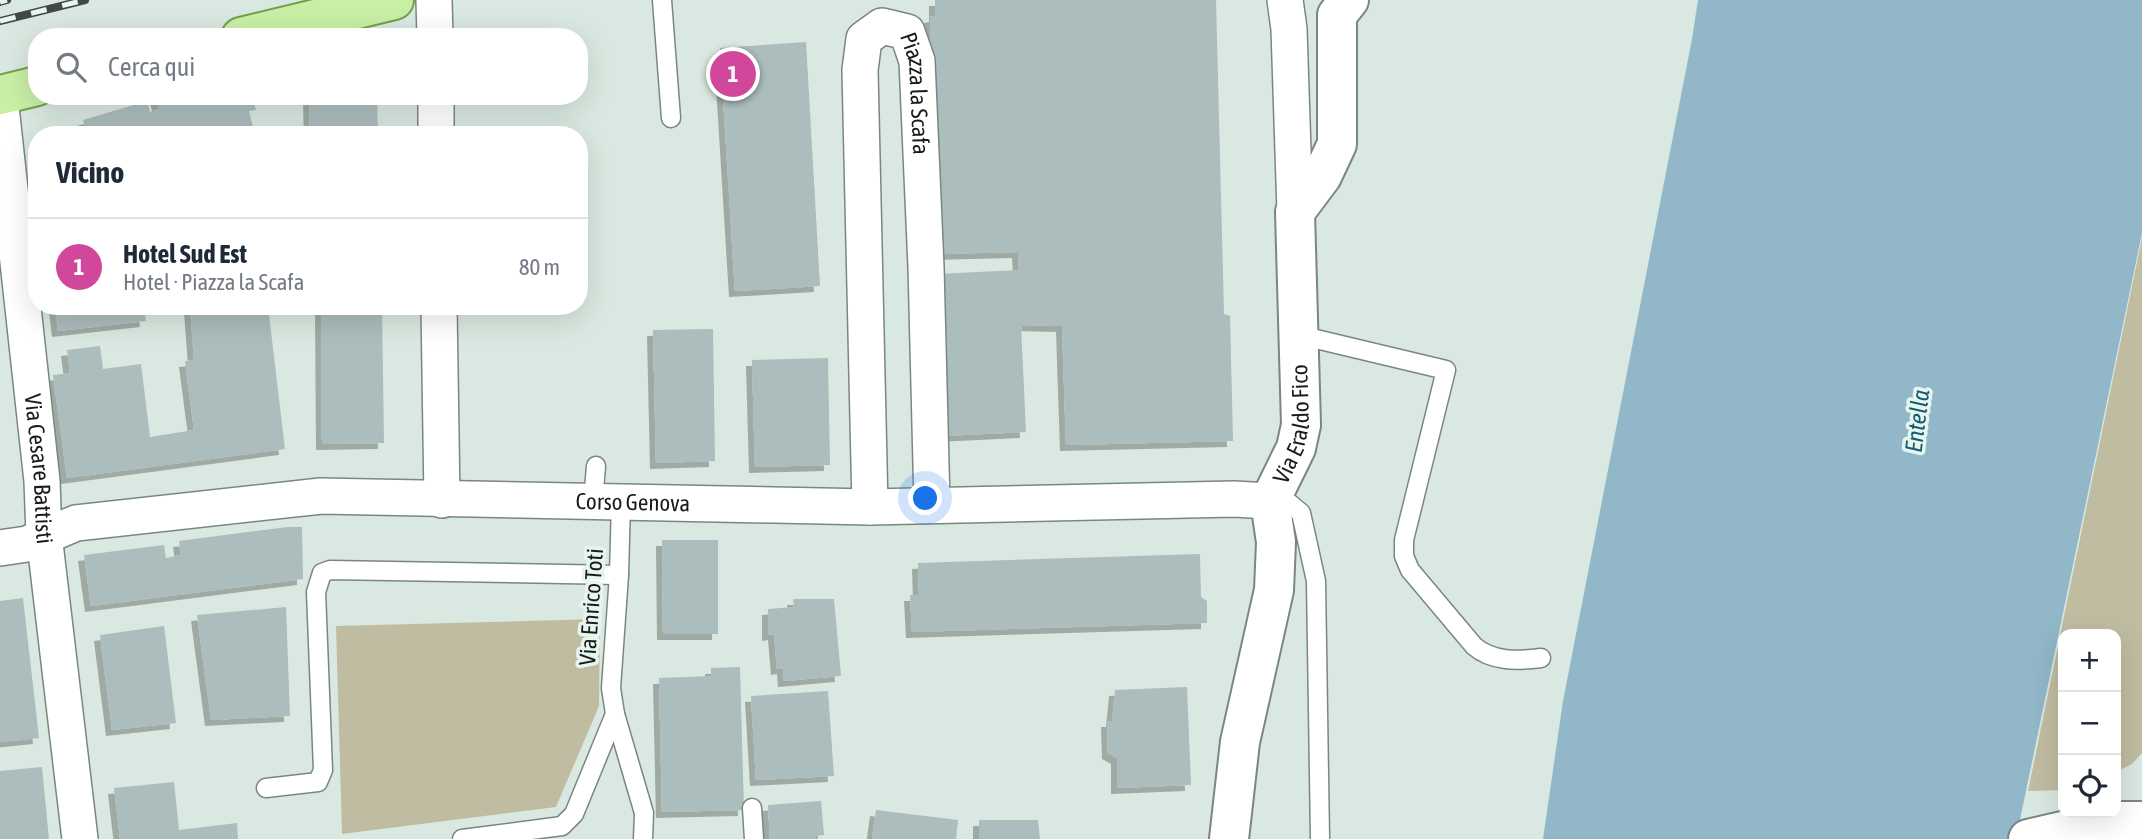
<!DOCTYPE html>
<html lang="it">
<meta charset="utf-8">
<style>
body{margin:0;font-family:"Asap Condensed",sans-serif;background:#f2f2f3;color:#1f2937}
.controls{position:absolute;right:21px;bottom:21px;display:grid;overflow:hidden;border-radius:14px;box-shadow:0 7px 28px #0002}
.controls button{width:63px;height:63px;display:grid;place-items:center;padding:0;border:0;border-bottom:2px solid #e0e1e3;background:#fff;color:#1f2937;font:35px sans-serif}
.you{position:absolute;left:926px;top:499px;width:24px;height:24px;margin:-18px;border:5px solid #fff;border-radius:50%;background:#1a73e8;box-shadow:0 0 0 10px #1a73e833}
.badge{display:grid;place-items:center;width:46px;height:46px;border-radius:50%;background:#913aa7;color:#fff;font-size:23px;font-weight:700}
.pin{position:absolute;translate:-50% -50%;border:4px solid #fff;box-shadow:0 2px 7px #0006}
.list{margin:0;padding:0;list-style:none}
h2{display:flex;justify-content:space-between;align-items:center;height:91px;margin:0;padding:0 28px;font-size:30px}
h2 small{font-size:23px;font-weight:400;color:#747a83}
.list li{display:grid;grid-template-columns:46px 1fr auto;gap:21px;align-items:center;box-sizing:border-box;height:98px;padding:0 28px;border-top:2px solid #e0e1e3}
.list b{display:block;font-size:26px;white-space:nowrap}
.list p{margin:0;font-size:23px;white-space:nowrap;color:#747a83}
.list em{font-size:23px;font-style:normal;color:#747a83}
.icon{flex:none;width:38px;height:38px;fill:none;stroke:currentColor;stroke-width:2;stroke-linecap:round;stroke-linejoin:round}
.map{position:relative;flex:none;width:2142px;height:839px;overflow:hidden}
.search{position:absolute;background:#fff;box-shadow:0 7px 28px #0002;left:28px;top:28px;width:560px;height:77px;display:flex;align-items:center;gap:18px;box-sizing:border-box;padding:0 24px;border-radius:28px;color:#747a83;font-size:26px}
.panel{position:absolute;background:#fff;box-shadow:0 7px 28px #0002;left:28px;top:126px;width:560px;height:189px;border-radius:28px}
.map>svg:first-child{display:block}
.green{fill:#bfbca2}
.water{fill:#91b7c8}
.building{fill:#acbdbd;filter:url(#shadow)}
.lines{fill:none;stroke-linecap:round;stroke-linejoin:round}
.service-casing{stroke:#7a8780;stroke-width:21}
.minor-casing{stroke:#7a8780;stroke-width:38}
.tertiary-casing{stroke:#7a8780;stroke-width:42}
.primary-casing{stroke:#729f4d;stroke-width:42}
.service{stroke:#fff;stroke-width:18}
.minor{stroke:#fff;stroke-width:35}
.tertiary{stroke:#fff;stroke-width:38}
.primary{stroke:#c8efa5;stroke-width:38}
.rail-casing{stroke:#424945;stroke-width:8}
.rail{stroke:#e6f5ed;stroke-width:5;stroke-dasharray:16;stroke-linecap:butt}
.labels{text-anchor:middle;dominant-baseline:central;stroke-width:7;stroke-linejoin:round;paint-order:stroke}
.street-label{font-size:23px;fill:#181d1a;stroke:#e6f5ed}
.water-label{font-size:24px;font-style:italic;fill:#135b73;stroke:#e6f5ed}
</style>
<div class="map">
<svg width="2142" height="839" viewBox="0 0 2142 839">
<defs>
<filter id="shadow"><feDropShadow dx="-6" dy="6" stdDeviation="0" flood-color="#0004"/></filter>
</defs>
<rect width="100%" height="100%" fill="#d9e8e0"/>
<g class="green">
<polygon points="2142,238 2142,753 2132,764 2116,772 2116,634 2063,634 2063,790 2028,791"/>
<polygon points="600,619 599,706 556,807 342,834 336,626"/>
</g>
<polygon class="water" points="1698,0 2142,0 2142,233 2016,839 1543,839 1563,701 1692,39"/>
<g class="building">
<polygon points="935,0 1216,0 1224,314 1230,316 1233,441 1066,445 1062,326 1021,325 1026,432 943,436 936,274 1019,270 1018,252 937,254 930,17 935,16"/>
<polygon points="806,42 820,286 735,291 720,48"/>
<polygon points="156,96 252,96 256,110 249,111 255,135 87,135 83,120 147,101 150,112 159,109"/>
<polygon points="309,96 377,96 378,135 310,135"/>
<polygon points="55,306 144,306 146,321 58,331"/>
<polygon points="190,306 268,306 285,449 67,478 53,375 70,373 67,350 100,346 103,369 141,364 150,437 194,430 185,361 194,360"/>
<polygon points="382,306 384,443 322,444 321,307"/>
<polygon points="713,329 715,461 656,463 653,330"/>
<polygon points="828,358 830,465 755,467 752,360"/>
<polygon points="287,527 302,527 303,579 91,606 84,555 164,545 166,558 181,555 179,541"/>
<polygon points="662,540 718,540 718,634 663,634"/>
<polygon points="1200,554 1201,597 1207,601 1207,623 912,632 910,595 919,595 918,563"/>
<polygon points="23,598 39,738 0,742 0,601"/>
<polygon points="793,599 834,599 841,676 784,681 783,668 777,669 774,634 768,635 768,609 794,607"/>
<polygon points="286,607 290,716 211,720 197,615"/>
<polygon points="164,626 176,723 112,730 100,635"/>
<polygon points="740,667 744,810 662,812 659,678 711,676 711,668"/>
<polygon points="1187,687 1191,785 1117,788 1117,758 1108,753 1107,721 1112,721 1115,690"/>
<polygon points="828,691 834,776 756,780 751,696"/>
<polygon points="42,767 49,839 0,839 0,771"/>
<polygon points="174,782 179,830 237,823 238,839 120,839 114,788"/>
<polygon points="821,801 824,835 816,836 816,839 770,839 768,805"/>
<polygon points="876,810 958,820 956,839 872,839"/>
<polygon points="979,820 1038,820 1040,839 979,839"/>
</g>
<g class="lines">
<g class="service-casing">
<g id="service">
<polyline points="662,0 671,118"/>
<path d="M 1299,335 L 1446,370 L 1404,540 L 1404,556 L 1410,570 L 1474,646 C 1492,662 1518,661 1541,658"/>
<polyline points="1270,501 1289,503 1301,513 1316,581 1320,839"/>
<polyline points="593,502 596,466"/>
<polyline points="621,502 619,575 611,688 615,714 644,813 643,839"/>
<polyline points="266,788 318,782 323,770 316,592 322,573 330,570 619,575"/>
<polyline points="752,808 754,839"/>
<polyline points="462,839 562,826 574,814 615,714"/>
</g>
</g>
<g class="minor-casing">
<g id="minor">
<polyline points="434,0 435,37"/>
<polyline points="1285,0 1289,29 1295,212"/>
<polyline points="436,96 436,135"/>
<path id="s1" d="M 0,98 L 42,481 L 44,535 L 80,839"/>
<polyline points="439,306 442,500"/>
<path id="s2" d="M 870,507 L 860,70 L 864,39 L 882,26 L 907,32 L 917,61 L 926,267 L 932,504"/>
<path id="s3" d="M 0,548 L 27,544 L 76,523 L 321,496 L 870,507 L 1234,499 L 1270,501"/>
</g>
</g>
<g class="tertiary-casing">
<g id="tertiary">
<path id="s4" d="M 1229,839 L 1240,742 L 1274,590 L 1276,542 L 1270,501 L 1296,448 L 1301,425 L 1295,212 L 1322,176 L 1337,144 L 1337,15 L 1349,0"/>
<polyline points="2028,839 2106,821 2142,821"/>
</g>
</g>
<g class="primary-casing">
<g id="primary">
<polyline points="241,37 394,0"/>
<polyline points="0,95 37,86"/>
</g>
</g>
<use href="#service" class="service"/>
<use href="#minor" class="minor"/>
<use href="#tertiary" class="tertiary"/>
<use href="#primary" class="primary"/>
<g class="rail-casing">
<g id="rail">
<polyline points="0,2 7,0"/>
<polyline points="0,21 85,0"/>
</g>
</g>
<use href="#rail" class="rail"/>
</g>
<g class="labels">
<g class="street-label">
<text stroke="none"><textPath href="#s2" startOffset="579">Piazza la Scafa</textPath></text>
<text stroke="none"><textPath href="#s4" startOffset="425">Via Eraldo Fico</textPath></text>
<text stroke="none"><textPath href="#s1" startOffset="373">Via Cesare Battisti</textPath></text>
<text stroke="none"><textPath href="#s3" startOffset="639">Corso Genova</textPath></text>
<text transform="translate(591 607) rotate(-86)">Via Enrico Toti</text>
</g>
<g class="water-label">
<text transform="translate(1917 421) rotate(-83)">Entella</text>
</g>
</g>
</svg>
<div class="controls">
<button>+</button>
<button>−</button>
<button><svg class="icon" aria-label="locate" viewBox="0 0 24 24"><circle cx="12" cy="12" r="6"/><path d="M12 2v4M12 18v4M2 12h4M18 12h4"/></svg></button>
</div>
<div class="you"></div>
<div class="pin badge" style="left:733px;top:74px;background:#d1479c">1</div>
<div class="search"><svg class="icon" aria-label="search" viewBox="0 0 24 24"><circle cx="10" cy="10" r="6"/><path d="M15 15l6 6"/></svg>Cerca qui</div>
<section class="panel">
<h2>Vicino<small></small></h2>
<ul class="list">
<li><span class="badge" style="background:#d1479c">1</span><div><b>Hotel Sud Est</b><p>Hotel · Piazza la Scafa</p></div><em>80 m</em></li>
</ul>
</section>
</div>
